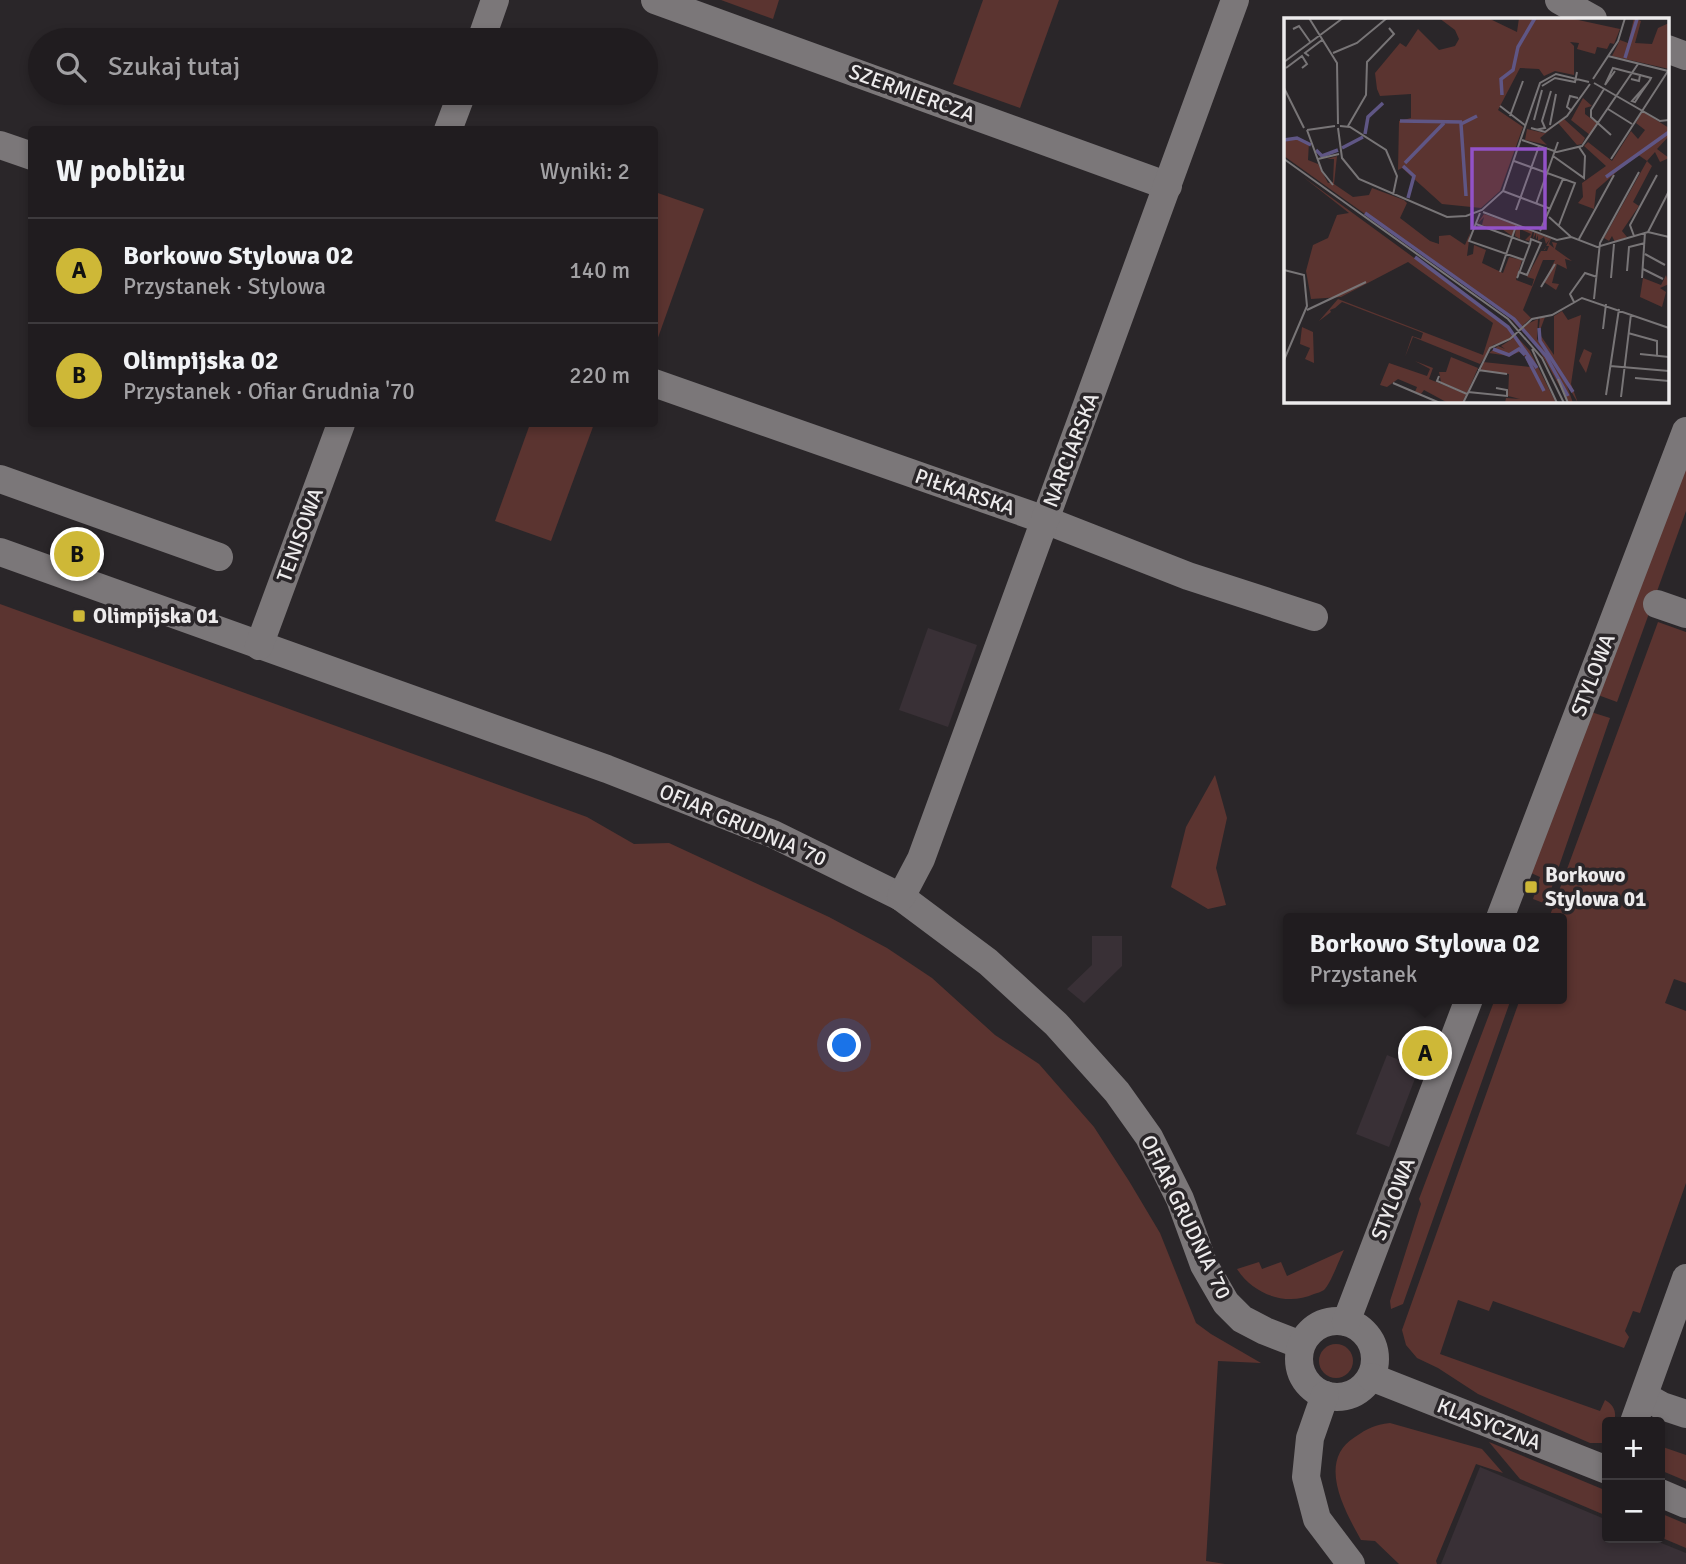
<!DOCTYPE html>
<html lang="pl">
<meta charset="utf-8">
<style>
body{margin:0;font-family:Signika,sans-serif;background:#2d292c;color:#f1f3f6}
.controls{position:absolute;right:21px;bottom:21px;display:grid;overflow:hidden;border-radius:7px;box-shadow:0 4px 10px #0003}
.controls button{width:63px;height:63px;display:grid;place-items:center;padding:0;border:0;border-bottom:2px solid #3d3a3d;background:#201c1f;color:#f1f3f6;font:35px sans-serif}
.you{position:absolute;left:845px;top:1046px;width:24px;height:24px;margin:-18px;border:5px solid #fff;border-radius:50%;background:#1a73e8;box-shadow:0 0 0 10px #1a73e833}
.badge{display:grid;place-items:center;width:46px;height:46px;border-radius:50%;background:#ceb837;color:#111;font-size:23px;font-weight:700}
.pin{position:absolute;translate:-50% -50%;border:4px solid #fff;box-shadow:0 2px 7px #0006}
.popup{position:absolute;left:1283px;top:913px;width:284px;height:91px;box-sizing:border-box;display:grid;place-content:center;border-radius:7px;background:#201c1f;filter:drop-shadow(0 2px 5px #0005);font-size:23px;white-space:nowrap;color:#a2a1a4}
.popup b{font-size:26px;color:#f1f3f6}
.popup::after{content:'';position:absolute;left:50%;top:100%;margin-left:-14px;border:14px solid transparent;border-top-color:#201c1f}
.list{margin:0;padding:0;list-style:none}
h2{display:flex;justify-content:space-between;align-items:center;height:91px;margin:0;padding:0 28px;font-size:30px}
h2 small{font-size:23px;font-weight:400;color:#a2a1a4}
.list li{display:grid;grid-template-columns:46px 1fr auto;gap:21px;align-items:center;box-sizing:border-box;height:105px;padding:0 28px;border-top:2px solid #3d3a3d}
.list b{display:block;font-size:26px;white-space:nowrap}
.list p{margin:0;font-size:23px;white-space:nowrap;color:#a2a1a4}
.list em{font-size:23px;font-style:normal;color:#a2a1a4}
.icon{flex:none;width:38px;height:38px;fill:none;stroke:currentColor;stroke-width:2;stroke-linecap:round;stroke-linejoin:round}
.map{position:relative;flex:none;width:1686px;height:1564px;overflow:hidden}
.search{position:absolute;background:#201c1f;box-shadow:0 4px 10px #0003;left:28px;top:28px;width:630px;height:77px;display:flex;align-items:center;gap:18px;box-sizing:border-box;padding:0 24px;border-radius:38px;color:#a2a1a4;font-size:26px}
.panel{position:absolute;background:#201c1f;box-shadow:0 4px 10px #0003;left:28px;top:126px;width:630px;height:301px;border-radius:7px}
.map>svg:first-child{display:block}
.built{fill:#393036}
.green{fill:#5b3430}
.lines{fill:none;stroke-linecap:round;stroke-linejoin:round}
.minor{stroke:#7b7779;stroke-width:28}
.poi-dot{fill:#ceb837;stroke:#2a2629;stroke-width:2.5}
.labels{text-anchor:middle;dominant-baseline:central;stroke-width:7;stroke-linejoin:round;paint-order:stroke}
.street-label{font-size:21px;fill:#edebec;stroke:#2a2629}
.poi-label{font-size:21px;font-weight:bold;fill:#edebec;stroke:#2a2629;text-anchor:start}
.inset-river{fill:none;stroke:#5f5685;stroke-width:3.5}
.inset-road{fill:none;stroke:#787577;stroke-width:2}
.view{fill:#9252c8;fill-opacity:0.15;stroke:#9252c8;stroke-width:3.5}
.inset-edge{fill:none;stroke:#edebec;stroke-width:3.5}
</style>
<div class="map">
<svg width="1686" height="1564" viewBox="0 0 1686 1564">
<rect width="100%" height="100%" fill="#2a2629"/>
<g class="built">
<polygon points="928,628 977,645 948,727 899,710"/>
<polygon points="1092,936 1122,936 1122,966 1084,1003 1067,989 1092,965"/>
<polygon points="1387,1055 1419,1068 1389,1147 1356,1134"/>
<polygon points="1480,1467 1607,1520 1607,1538 1649,1538 1686,1553 1686,1564 1441,1564"/>
</g>
<g class="green">
<polygon points="721,0 779,0 773,19"/>
<polygon points="983,0 1059,0 1020,108 953,84"/>
<polygon points="655,192 704,209 655,346 654,192"/>
<polygon points="530,424 594,424 551,541 495,521"/>
<polygon points="1686,464 1686,511 1617,702 1598,695"/>
<polygon points="0,604 587,817 634,844 669,843 829,917 887,948 932,978 995,1035 1039,1064 1094,1127 1129,1181 1160,1233 1196,1323 1211,1334 1261,1363 1218,1361 1206,1561 1225,1564 0,1564"/>
<path d="M 1658,622 L 1686,632 L 1686,983 L 1674,979 L 1665,1003 L 1686,1011 L 1686,1183 L 1640,1313 L 1633,1311 L 1625,1331 L 1629,1337 L 1624,1348 L 1493,1301 L 1489,1311 L 1458,1300 L 1440,1354 L 1600,1411 L 1605,1400 C 1614,1405 1617,1412 1614,1422 L 1607,1422 L 1607,1439 L 1602,1443 L 1590,1443 L 1478,1394 L 1438,1368 L 1417,1358 L 1406,1345 L 1402,1330 L 1520,999 L 1562,999 L 1562,918 L 1549,918 Z"/>
<polygon points="1591,712 1610,718 1546,904 1533,899 1540,877 1531,873"/>
<polygon points="1215,775 1227,818 1216,868 1226,905 1208,909 1171,887 1186,827"/>
<polygon points="1495,999 1511,999 1403,1304 1391,1309 1390,1301 1421,1204 1419,1199"/>
<path d="M 1344,1250 C 1339,1260 1331,1283 1324,1290 C 1321,1292 1317,1293 1314,1294 C 1286,1307 1253,1294 1237,1269 L 1259,1262 L 1262,1269 L 1281,1262 L 1287,1276 Z"/>
<circle cx="1336" cy="1361" r="17"/>
<path d="M 1390,1423 L 1482,1449 L 1503,1473 L 1476,1464 L 1436,1561 L 1437,1564 L 1399,1564 L 1375,1541 L 1361,1540 C 1345,1511 1316,1461 1355,1437 C 1368,1428 1374,1425 1390,1423 Z"/>
<polygon points="1489,1442 1607,1491 1607,1516 1520,1479"/>
<polygon points="1660,1446 1686,1455 1686,1481 1660,1470"/>
<polygon points="1660,1513 1686,1524 1686,1548 1660,1537"/>
</g>
<g class="lines">
<g class="minor">
<polyline points="655,0 1168,186"/>
<polyline points="1559,0 1593,19"/>
<polyline points="481,40 495,0"/>
<polyline points="1667,49 1686,56"/>
<polyline points="448,130 462,93"/>
<polyline points="0,145 32,156"/>
<polyline points="654,383 1045,520 1188,576 1314,617"/>
<polyline points="0,479 219,557"/>
<polyline points="0,552 607,769 773,834 901,897 988,962 1056,1024 1117,1092 1149,1137 1180,1199 1204,1265 1226,1303 1242,1319 1265,1331 1301,1345"/>
<polyline points="1657,604 1686,614"/>
<polyline points="259,646 341,424"/>
<polyline points="901,897 921,859 1235,0"/>
<polyline points="1500,918 1686,431"/>
<circle cx="1337" cy="1359" r="38"/>
<polyline points="1346,1322 1469,999"/>
<polyline points="1371,1377 1607,1470"/>
<polyline points="1325,1395 1310,1438 1306,1477 1317,1519 1351,1564"/>
<polyline points="1644,1396 1662,1406 1686,1414"/>
<polyline points="1634,1422 1686,1278"/>
<polyline points="1660,1493 1686,1504"/>
</g>
</g>
<g class="poi-dot">
<rect x="72" y="609" width="14" height="14" rx="3.5"/>
<rect x="1524" y="880" width="14" height="14" rx="3.5"/>
</g>
<g class="labels">
<g class="street-label">
<text transform="translate(912 93) rotate(20)">SZERMIERCZA</text>
<text transform="translate(1071 450) rotate(-69)">NARCIARSKA</text>
<text transform="translate(965 492) rotate(19)">PIŁKARSKA</text>
<text transform="translate(300 535) rotate(-70)">TENISOWA</text>
<text transform="translate(1593 675) rotate(-69)">STYLOWA</text>
<text transform="translate(743 825) rotate(23)">OFIAR GRUDNIA '70</text>
<text transform="translate(1393 1199) rotate(-69)">STYLOWA</text>
<text transform="translate(1186 1217) rotate(64)">OFIAR GRUDNIA '70</text>
<text transform="translate(1489 1424) rotate(21)">KLASYCZNA</text>
</g>
<g class="poi-label">
<text x="93" y="616">Olimpijska 01</text>
<text x="1545" y="875">Borkowo<tspan x="1545" dy="24">Stylowa 01</tspan></text>
</g>
</g>
<g transform="translate(1284 18)">
<rect width="385" height="385" fill="#2a2629"/>
<path d="M 155,0 L 204,0 L 233,14 L 235,0 L 285,0 L 336,11 L 330,26 L 326,25 L 323,31 L 313,29 L 311,36 L 293,31 L 295,25 L 286,24 L 290,28 L 290,57 L 271,53 L 260,58 L 255,51 L 236,50 L 214,92 L 239,109 L 216,173 L 197,190 L 158,186 L 118,150 L 114,152 L 115,103 L 127,100 L 127,76 L 96,78 L 93,71 L 91,55 L 116,25 L 122,29 L 134,11 L 155,32 L 171,28 L 175,21 L 171,12 ZM 350,0 L 357,3 L 351,25 L 368,26 L 374,10 L 385,5 L 385,51 L 328,38 L 336,22 L 344,25 ZM 299,80 L 308,88 L 301,90 L 301,96 L 314,106 L 306,117 L 287,102 ZM 358,93 L 385,110 L 385,118 L 373,131 L 385,140 L 376,144 L 371,134 L 363,143 L 353,136 L 312,172 L 310,191 L 294,185 L 299,179 L 298,165 L 322,148 L 300,128 L 304,124 L 328,143 L 347,113 L 354,121 L 361,112 L 352,105 ZM 280,101 L 301,120 L 298,126 L 293,127 L 274,105 L 256,120 L 263,127 L 241,122 L 243,111 L 260,115 ZM 14,120 L 25,124 L 24,142 L 34,146 L 44,165 L 49,164 L 50,141 L 43,141 L 53,138 L 50,166 L 69,179 L 85,177 L 88,170 L 120,182 L 123,185 L 116,200 L 146,223 L 155,226 L 155,218 L 166,217 L 181,227 L 186,215 L 183,238 L 189,236 L 190,227 L 202,232 L 198,245 L 219,255 L 225,239 L 238,242 L 232,262 L 248,268 L 250,261 L 243,259 L 257,233 L 263,233 L 265,228 L 262,228 L 261,232 L 260,232 L 266,221 L 262,226 L 260,219 L 258,225 L 260,219 L 254,223 L 254,217 L 252,222 L 252,215 L 249,221 L 250,214 L 267,221 L 265,226 L 270,230 L 268,224 L 273,225 L 271,231 L 288,243 L 281,241 L 283,251 L 273,246 L 268,265 L 275,266 L 272,272 L 260,264 L 271,242 L 259,242 L 239,292 L 247,300 L 238,308 L 254,301 L 253,321 L 282,365 L 289,385 L 285,385 L 254,330 L 226,300 L 0,138 L 0,124 ZM 363,143 L 368,148 L 349,184 L 355,188 L 338,213 L 343,219 L 331,224 L 328,218 L 325,223 L 320,220 ZM 18,158 L 222,307 L 246,333 L 272,385 L 221,385 L 222,380 L 236,381 L 224,378 L 225,356 L 197,352 L 199,344 L 246,349 L 238,333 L 225,338 L 205,335 L 214,328 L 221,331 L 217,328 L 228,321 L 209,327 L 196,346 L 129,319 L 121,339 L 128,318 L 137,321 L 139,315 L 58,284 L 51,290 L 46,292 L 47,294 L 35,303 L 54,281 L 199,337 L 209,305 L 124,244 L 57,279 L 27,281 L 22,253 L 29,227 L 44,220 L 53,197 L 65,195 ZM 200,196 L 249,213 L 247,219 L 245,223 L 241,222 L 247,216 L 236,211 L 236,221 L 231,218 L 232,208 L 228,218 L 215,209 L 212,212 L 198,207 L 200,199 L 193,206 ZM 382,257 L 385,266 L 376,270 L 382,274 L 378,289 L 356,279 L 359,260 L 377,267 ZM 278,293 L 284,302 L 297,297 L 287,366 L 294,385 L 254,318 L 256,300 L 261,299 L 255,315 L 270,337 L 270,298 ZM 18,309 L 29,314 L 30,345 L 21,341 L 26,330 L 16,326 ZM 300,331 L 308,335 L 302,355 L 295,343 ZM 167,339 L 194,350 L 183,375 L 157,364 L 155,354 L 162,354 ZM 131,343 L 149,350 L 145,361 L 182,376 L 178,385 L 164,385 L 140,372 L 137,376 L 131,374 L 133,369 L 114,361 L 103,369 L 96,367 L 105,345 L 143,358 L 146,351 Z" fill="#5b3430"/>
<path class="inset-river" d="M 341,40 L 353,1M 218,77 L 217,61 L 229,52 L 234,29 L 251,0M 116,103 L 178,104M 81,116 L 84,99 L 99,85M 0,122 L 13,120 L 27,127M 58,130 L 79,119M 32,132 L 38,138 L 54,132M 121,145 L 160,105M 119,148 L 130,158 L 124,180M 322,159 L 385,114M 182,178 L 177,106 L 193,98M 81,195 L 230,301 L 262,338 L 284,378M 131,239 L 224,309 L 253,350M 255,310 L 256,323 L 289,374M 209,331 L 225,337 L 235,331 L 241,337M 242,338 L 260,373"/>
<path class="inset-road" d="M 25,0 L 53,45 L 54,106M 9,11 L 15,8 L 27,25M 49,35 L 73,25 L 103,0M 25,38 L 21,35 L 38,22M 324,38 L 384,53 L 327,141M 0,44 L 59,0M 2,50 L 18,38 L 23,46 L 18,50M 331,53 L 321,67 L 329,50 L 356,57 L 355,63 L 347,61M 356,57 L 367,60 L 366,62 L 364,65 L 357,75 L 351,84 L 348,83 L 364,65M 309,61 L 334,23 L 341,0M 310,65 L 376,103 L 385,102M 258,68 L 271,60 L 291,64 L 293,54M 0,70 L 20,110M 320,71 L 307,92 L 307,99 L 327,117M 216,88 L 242,108M 324,91 L 348,106M 288,93 L 283,89 L 286,78 L 294,80M 226,98 L 239,63M 250,102 L 258,72M 266,107 L 272,76M 56,108 L 66,109 L 102,132 L 113,158 L 109,177M 64,108 L 82,77 L 83,44 L 110,16 L 105,10M 54,110 L 58,140 L 75,161 L 163,199 L 182,198 L 198,192 L 219,173 L 256,65 L 272,56 L 305,64M 247,110 L 261,114 L 283,98 L 306,66M 23,112 L 38,153 L 49,167M 23,112 L 51,108M 251,112 L 261,110 L 258,103 L 267,73M 238,122 L 273,134 L 298,128 L 354,46M 269,138 L 300,160 L 301,138 L 295,129M 0,141 L 224,301 L 258,340 L 280,385M 34,141 L 55,136M 230,143 L 291,165 L 275,207M 219,173 L 267,191M 252,186 L 274,124M 232,192 L 255,128M 199,194 L 273,222 L 287,219M 196,195 L 185,223 L 240,242M 265,199 L 287,219 L 313,229 L 364,214 L 385,219M 192,206 L 246,226M 256,213 L 279,161M 364,214 L 385,173M 350,218 L 346,207 L 373,157M 295,221 L 330,157M 361,236 L 381,247M 359,251 L 379,261M 0,252 L 20,257 L 23,288 L 0,342M 343,253 L 345,229 L 361,225M 216,254 L 232,208M 233,260 L 234,258 L 235,254 L 236,253 L 240,242 L 246,226 L 247,221 L 257,225 L 243,257 L 235,254M 327,260 L 330,226M 358,260 L 361,214M 257,269 L 271,246M 310,281 L 316,225 L 355,154M 290,284 L 286,276 L 301,255 L 313,259M 23,292 L 82,264M 319,311 L 322,286M 344,315 L 373,323 L 373,338M 248,331 L 273,385M 356,336 L 385,339M 326,348 L 385,353M 194,352 L 223,356M 155,358 L 153,363 L 183,376M 351,360 L 385,363M 274,361 L 284,385M 109,365 L 156,385M 184,374 L 223,378 L 223,372 L 212,370M 322,377 L 335,291M 337,379 L 347,296M 179,385 L 206,330 L 226,321 L 248,301 L 268,297 L 298,280 L 385,310"/>
<path class="view" d="M 188,131 L 261,131 L 261,210 L 188,210 Z"/>
<rect width="385" height="385" class="inset-edge"/>
</g>
</svg>
<div class="controls">
<button>+</button>
<button>−</button>
</div>
<div class="you"></div>
<div class="pin badge" style="left:1425px;top:1053px">A</div>
<div class="popup"><b>Borkowo Stylowa 02</b>Przystanek</div>
<div class="pin badge" style="left:77px;top:554px">B</div>
<div class="search"><svg class="icon" aria-label="search" viewBox="0 0 24 24"><circle cx="10" cy="10" r="6"/><path d="M15 15l6 6"/></svg>Szukaj tutaj</div>
<section class="panel">
<h2>W pobliżu<small>Wyniki: 2</small></h2>
<ul class="list">
<li><span class="badge">A</span><div><b>Borkowo Stylowa 02</b><p>Przystanek · Stylowa</p></div><em>140 m</em></li>
<li><span class="badge">B</span><div><b>Olimpijska 02</b><p>Przystanek · Ofiar Grudnia '70</p></div><em>220 m</em></li>
</ul>
</section>
</div>
